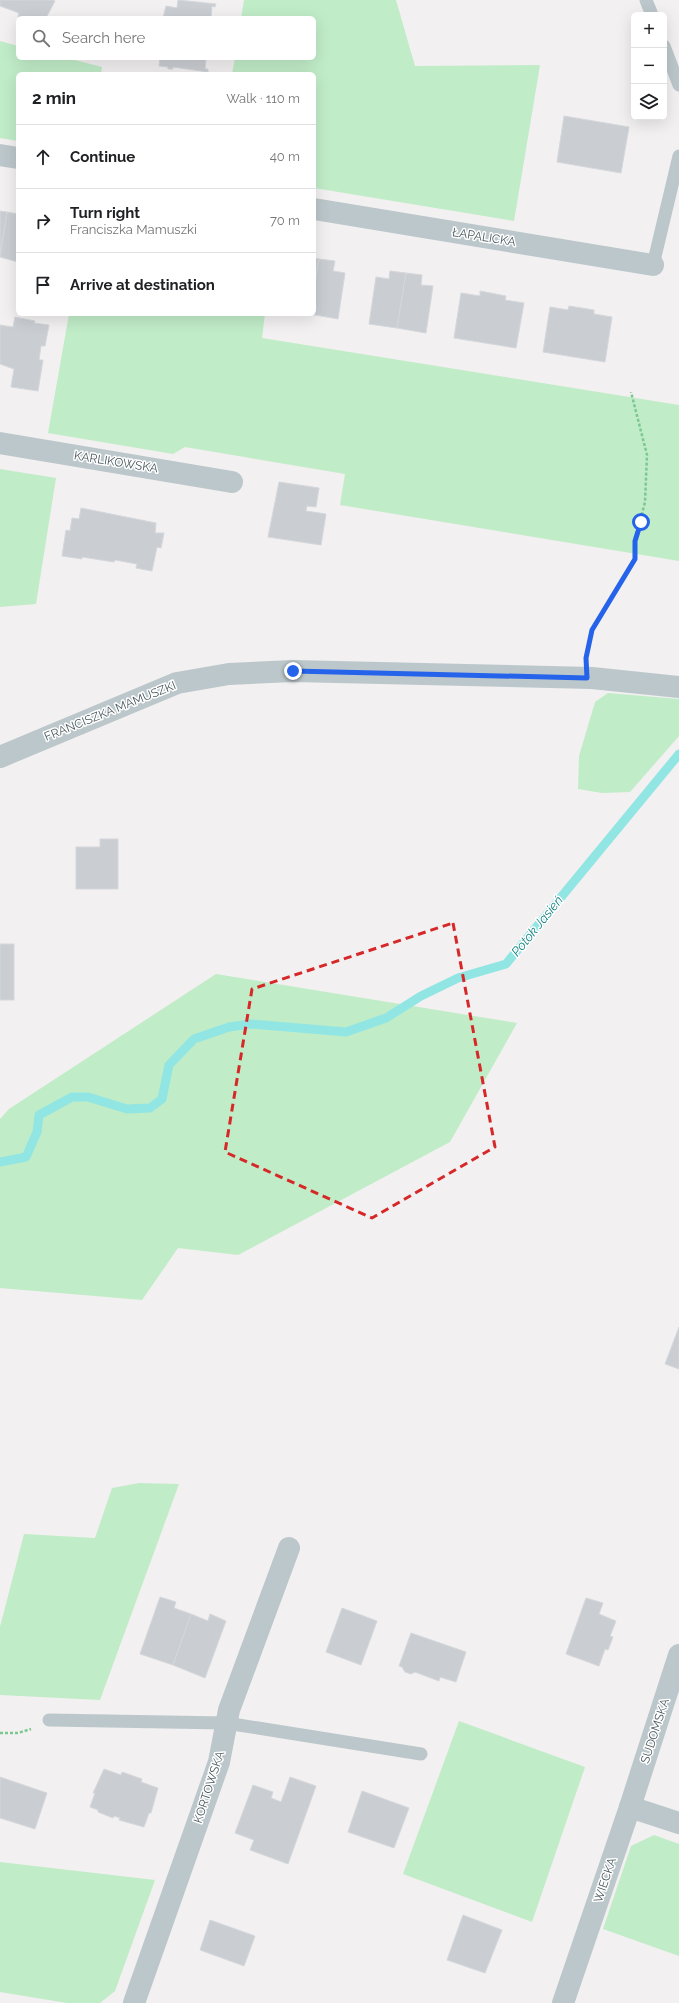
<!DOCTYPE html>
<meta charset="utf-8">
<style>
body{margin:0;font-family:Raleway,sans-serif;background:#f2f2f2;color:#202124}
.controls{position:absolute;right:12px;top:12px;display:grid;overflow:hidden;border-radius:6px;box-shadow:0 4px 16px #0002}
.controls button{width:36px;height:36px;display:grid;place-items:center;padding:0;border:0;border-bottom:1px solid #e0e0e0;background:#fff;color:#202124;font:20px sans-serif}
.stop{position:absolute;width:12px;height:12px;margin:-9px;border:3px solid #2563eb;border-radius:50%;background:#fff}
.stop.end{background:#2563eb;border-color:#fff;box-shadow:0 1px 4px #0008}
.list{margin:0;padding:0;list-style:none}
h2{display:flex;justify-content:space-between;align-items:center;height:52px;margin:0;padding:0 16px;font-size:17px}
h2 small{font-size:13px;font-weight:400;color:#757577}
.list li{display:grid;grid-template-columns:26px 1fr auto;gap:12px;align-items:center;box-sizing:border-box;height:64px;padding:0 16px;border-top:1px solid #e0e0e0}
.list b{display:block;font-size:15px;white-space:nowrap}
.list p{margin:0;font-size:13px;white-space:nowrap;color:#757577}
.list em{font-size:13px;font-style:normal;color:#757577}
.icon{flex:none;width:22px;height:22px;fill:none;stroke:currentColor;stroke-width:2;stroke-linecap:round;stroke-linejoin:round}
.map{position:relative;flex:none;width:679px;height:2003px;overflow:hidden}
.search{position:absolute;background:#fff;box-shadow:0 4px 16px #0002;left:16px;top:16px;width:300px;height:44px;display:flex;align-items:center;gap:10px;box-sizing:border-box;padding:0 14px;border-radius:6px;color:#757577;font-size:15px}
.panel{position:absolute;background:#fff;box-shadow:0 4px 16px #0002;left:16px;top:72px;width:300px;height:244px;border-radius:6px}
.map>svg:first-child{display:block}
.green{fill:#c1ecc8}
.lines{fill:none;stroke-linecap:round;stroke-linejoin:round}
.stream{stroke:#91e6e4;stroke-width:9}
.building{fill:#caced2;stroke:#d4d7db}
.path{stroke:#7cc890;stroke-width:2.5;stroke-dasharray:3 2;stroke-linecap:butt}
.lane{stroke:#bcc7cb;stroke-width:13}
.street{stroke:#bcc7cb;stroke-width:22}
.route{stroke:#2563eb;stroke-width:5}
.marked{fill:none;stroke:#d62828;stroke-width:3;stroke-dasharray:8 5;stroke-linejoin:round}
.labels{text-anchor:middle;dominant-baseline:central;stroke-width:3;stroke-linejoin:round;paint-order:stroke}
.street-label{font-size:12px;fill:#49575c;stroke:#fff}
.water-label{font-size:13px;font-style:italic;fill:#158482;stroke:#fff}
</style>
<div class="map">
<svg width="679" height="2003" viewBox="0 0 679 2003">
<rect width="100%" height="100%" fill="#f2f0f0"/>
<g class="green">
<polygon points="244,0 396,0 415,66 540,65 514,221 314,188 314,74 232,74 235,58 314,58 314,18 241,18"/>
<polygon points="0,41 18,46 18,58 67,58 102,67 101,74 18,74 18,141 0,138"/>
<polygon points="69,314 265,314 262,338 679,405 679,561 340,505 345,474 185,447 173,454 48,433"/>
<polygon points="0,469 56,478 36,604 0,607"/>
<polygon points="608,693 679,699 679,736 630,792 602,793 578,789 579,756 595,702"/>
<polygon points="216,974 517,1023 450,1142 238,1255 178,1248 142,1300 0,1288 0,1119 9,1109"/>
<polygon points="139,1483 179,1484 100,1700 0,1695 0,1627 24,1534 95,1538 112,1488"/>
<polygon points="459,1721 585,1767 532,1922 403,1874"/>
<polygon points="654,1835 679,1844 679,1956 603,1929 631,1846"/>
<polygon points="0,1862 155,1880 115,1991 100,2003 67,2003 0,1992"/>
</g>
<g class="lines">
<polyline class="stream" points="0,1162 26,1157 37,1132 39,1115 72,1097 88,1097 127,1109 150,1108 162,1099 169,1065 194,1039 229,1027 251,1024 346,1032 386,1018 421,996 458,978 506,964 679,754"/>
</g>
<g class="building">
<polygon points="0,0 53,0 55,1 46,18 21,18 18,17 19,13 0,6"/>
<polygon points="178,0 216,4 215,7 212,6 211,18 163,18 166,6 177,8"/>
<polygon points="160,58 206,58 205,69 208,69 208,72 173,67 173,69 168,69 168,67 159,66"/>
<polygon points="564,116 629,127 621,173 557,162"/>
<polygon points="0,211 7,212 0,257"/>
<polygon points="7,212 18,214 18,262 0,257"/>
<polygon points="314,258 319,259 314,288"/>
<polygon points="319,259 335,261 333,271 345,273 338,319 310,314 314,314 314,288"/>
<polygon points="390,271 406,273 397,328 369,324 376,277 389,279"/>
<polygon points="406,273 422,275 421,285 433,286 426,333 397,328"/>
<polygon points="480,291 506,296 505,300 524,303 516,348 454,338 461,293 480,296"/>
<polygon points="569,306 594,310 594,314 612,317 605,362 543,352 550,307 568,310"/>
<polygon points="15,317 35,321 34,323 49,325 45,346 41,346 39,360 43,360 38,391 11,387 14,369 0,364 0,325 13,327"/>
<polygon points="279,482 319,488 316,507 307,506 306,511 326,514 321,545 268,537"/>
<polygon points="81,508 156,523 155,533 164,533 161,548 157,547 152,571 136,568 137,564 115,560 114,562 82,557 82,559 62,556 66,530 70,531 72,518 79,519"/>
<polygon points="100,839 118,839 118,889 76,889 76,847 100,847"/>
<rect x="0" y="944" width="14" height="56"/>
<polygon points="679,1327 679,1369 665,1364"/>
<polygon points="160,1597 176,1602 174,1608 191,1614 173,1665 140,1654"/>
<polygon points="586,1598 603,1603 599,1614 616,1621 610,1636 613,1637 608,1650 605,1649 599,1666 566,1654"/>
<polygon points="342,1608 377,1621 361,1665 326,1652"/>
<polygon points="191,1614 208,1621 210,1614 226,1621 205,1678 173,1665"/>
<polygon points="411,1633 466,1652 456,1682 440,1677 439,1681 415,1672 411,1674 405,1672 402,1667 399,1666"/>
<polygon points="104,1769 121,1775 122,1772 142,1779 141,1782 158,1788 151,1813 149,1813 144,1827 119,1820 120,1818 114,1816 113,1818 98,1812 98,1810 90,1807 95,1793 93,1793"/>
<polygon points="0,1777 47,1793 35,1829 0,1818"/>
<polygon points="290,1777 316,1786 288,1864 250,1850 254,1840 235,1833 253,1785 273,1792 271,1798 281,1802"/>
<polygon points="362,1791 409,1808 394,1848 348,1832"/>
<polygon points="463,1915 502,1930 485,1973 447,1960"/>
<polygon points="210,1920 255,1936 244,1966 200,1950"/>
</g>
<g class="lines">
<g class="path">
<polyline points="588,652 592,630 635,559 635,541 645,502 647,455 631,392"/>
<polyline points="0,1733 18,1733 31,1729"/>
</g>
<g class="lane">
<polyline points="646,0 652,15"/>
<polyline points="664,46 679,85"/>
<polyline points="653,265 679,156"/>
<polyline points="49,1720 226,1723 421,1754"/>
</g>
<g class="street">
<polyline points="0,155 18,158"/>
<polyline points="314,209 653,265"/>
<polyline points="0,443 232,482"/>
<polyline points="0,757 177,683 229,674 293,671 592,678 679,687"/>
<polyline points="630,1807 679,1823"/>
<polyline points="134,2003 219,1762 229,1710 289,1548"/>
<polyline points="563,2003 630,1807 679,1655"/>
</g>
</g>
<g class="lines">
<polyline class="route" points="293,671 587,678 586,658 592,630 635,559 635,541 641,522"/>
</g>
<path class="marked" d="M 453,923 L 495,1147 L 372,1218 L 225,1152 L 252,989 Z"/>
<g class="labels">
<g class="street-label">
<text transform="translate(484 237) rotate(9)">ŁAPALICKA</text>
<text transform="translate(116 462) rotate(9)">KARLIKOWSKA</text>
<text transform="translate(110 711) rotate(-22)">FRANCISZKA MAMUSZKI</text>
<text transform="translate(655 1731) rotate(-72)">SUDOMSKA</text>
<text transform="translate(209 1787) rotate(-72)">KORTOWSKA</text>
<text transform="translate(605 1880) rotate(-71)">WIECKA</text>
</g>
<g class="water-label">
<text transform="translate(537 926) rotate(-51)">Potok Jasień</text>
</g>
</g>
</svg>
<div class="controls">
<button>+</button>
<button>−</button>
<button><svg class="icon" aria-label="layers" viewBox="0 0 24 24"><path d="M12 4l9 5-9 5-9-5zM3 14l9 5 9-5"/></svg></button>
</div>
<div class="stop" style="left:641px;top:522px"></div>
<div class="stop end" style="left:293px;top:671px"></div>
<div class="search"><svg class="icon" aria-label="search" viewBox="0 0 24 24"><circle cx="10" cy="10" r="6"/><path d="M15 15l6 6"/></svg>Search here</div>
<section class="panel">
<h2>2 min<small>Walk · 110 m</small></h2>
<ul class="list">
<li><svg class="icon" aria-label="ahead" viewBox="0 0 24 24"><path d="M12 20V5M6 11l6-6 6 6"/></svg><div><b>Continue</b></div><em>40 m</em></li>
<li><svg class="icon" aria-label="right" viewBox="0 0 24 24"><path d="M7 20v-9h11M14 6l5 5-5 5"/></svg><div><b>Turn right</b><p>Franciszka Mamuszki</p></div><em>70 m</em></li>
<li><svg class="icon" aria-label="arrive" viewBox="0 0 24 24"><path d="M6 21V4h12l-3 4 3 4H6"/></svg><div><b>Arrive at destination</b></div></li>
</ul>
</section>
</div>
